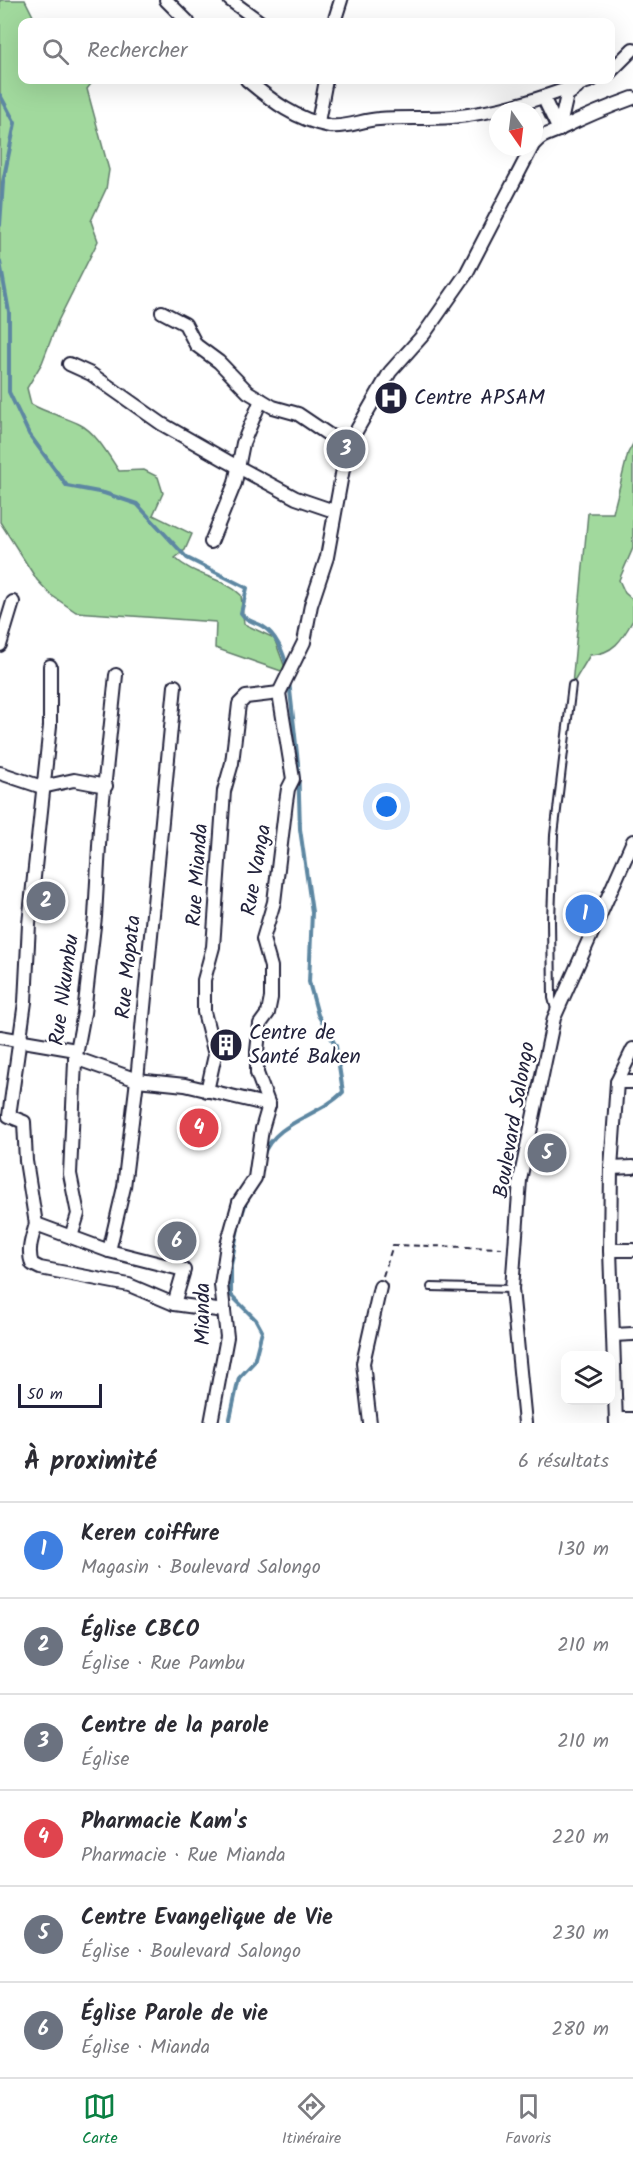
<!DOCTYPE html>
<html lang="fr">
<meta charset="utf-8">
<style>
body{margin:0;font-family:Kalam,sans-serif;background:#f7f7f7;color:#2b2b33}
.controls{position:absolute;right:18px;bottom:18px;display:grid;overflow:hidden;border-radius:12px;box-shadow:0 6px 24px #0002}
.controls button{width:54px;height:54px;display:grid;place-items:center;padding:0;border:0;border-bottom:2px solid #e1e1e2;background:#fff;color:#2b2b33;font:30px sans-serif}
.compass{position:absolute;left:489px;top:102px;width:54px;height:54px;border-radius:50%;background:#fff;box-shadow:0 6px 24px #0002;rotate:166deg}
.scale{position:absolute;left:18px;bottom:15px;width:84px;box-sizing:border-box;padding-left:6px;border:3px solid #22223b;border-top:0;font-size:16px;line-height:21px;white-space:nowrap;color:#22223b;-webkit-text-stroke:4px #fff;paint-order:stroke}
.you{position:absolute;left:387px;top:807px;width:21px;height:21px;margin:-15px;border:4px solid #fff;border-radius:50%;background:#1a73e8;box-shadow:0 0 0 9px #1a73e833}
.badge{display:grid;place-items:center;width:39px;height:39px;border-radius:50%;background:#0b8043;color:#fff;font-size:20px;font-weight:700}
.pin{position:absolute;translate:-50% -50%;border:3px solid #fff;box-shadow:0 2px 6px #0006}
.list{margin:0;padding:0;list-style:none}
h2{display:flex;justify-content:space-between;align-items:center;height:78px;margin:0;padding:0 24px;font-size:26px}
h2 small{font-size:20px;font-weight:400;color:#7c7c81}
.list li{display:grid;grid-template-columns:39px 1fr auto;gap:18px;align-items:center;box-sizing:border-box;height:96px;padding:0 24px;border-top:2px solid #e1e1e2}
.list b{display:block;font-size:22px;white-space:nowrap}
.list p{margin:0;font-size:20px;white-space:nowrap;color:#7c7c81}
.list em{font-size:20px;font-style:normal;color:#7c7c81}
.icon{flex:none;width:33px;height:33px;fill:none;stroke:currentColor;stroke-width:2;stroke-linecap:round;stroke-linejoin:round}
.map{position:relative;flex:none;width:633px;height:1423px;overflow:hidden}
.search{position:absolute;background:#fff;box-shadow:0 6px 24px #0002;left:18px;right:18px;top:18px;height:66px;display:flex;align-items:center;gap:15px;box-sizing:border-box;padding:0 21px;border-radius:12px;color:#7c7c81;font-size:22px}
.sheet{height:654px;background:#fff}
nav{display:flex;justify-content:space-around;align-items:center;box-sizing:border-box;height:84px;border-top:2px solid #e1e1e2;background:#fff;font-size:16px;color:#7c7c81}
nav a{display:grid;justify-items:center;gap:3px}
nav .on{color:#0b8043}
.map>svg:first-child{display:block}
.green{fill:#a1d99d;stroke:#627e6c;stroke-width:1.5}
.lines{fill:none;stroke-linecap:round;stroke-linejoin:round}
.stream{stroke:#5d87a2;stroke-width:4}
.lane-casing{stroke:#22223b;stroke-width:10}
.street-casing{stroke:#22223b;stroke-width:16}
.path{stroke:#22223b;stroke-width:2;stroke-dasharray:6 4.5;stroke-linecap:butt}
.lane{stroke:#fff;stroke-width:6}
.street{stroke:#fff;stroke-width:12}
.labels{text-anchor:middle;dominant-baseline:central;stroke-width:5;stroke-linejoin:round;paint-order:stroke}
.poi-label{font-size:21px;fill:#22223b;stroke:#fff;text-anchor:start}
.street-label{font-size:21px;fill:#22223b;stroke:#fff}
</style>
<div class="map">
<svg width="633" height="1423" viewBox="0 0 633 1423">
<rect width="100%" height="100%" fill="#fff"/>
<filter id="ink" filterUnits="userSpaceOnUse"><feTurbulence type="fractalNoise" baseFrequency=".0167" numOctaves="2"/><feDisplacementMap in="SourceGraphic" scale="12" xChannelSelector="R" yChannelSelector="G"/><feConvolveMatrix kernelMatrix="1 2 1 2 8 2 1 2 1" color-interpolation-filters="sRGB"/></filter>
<g filter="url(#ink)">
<g class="green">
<path d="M 0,0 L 25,0 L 36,22 L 22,22 L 22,80 L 94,80 L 87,89 L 109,170 L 106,189 L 91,221 L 98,241 L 58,321 L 42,363 L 27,388 L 31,404 C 46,413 63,416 79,424 C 96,432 109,456 119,471 L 144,470 L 158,477 L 163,493 L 153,515 L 192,534 L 185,550 L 175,558 C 194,576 222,577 241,595 L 244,624 L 274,638 L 287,673 L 215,648 L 216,622 L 76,612 L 51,595 L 37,580 L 0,522 Z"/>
<path d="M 633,444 L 633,548 L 619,580 L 625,593 L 633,600 C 633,605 633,616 633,620 C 622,640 613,654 590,655 L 572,685 L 588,513 L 613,513 L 628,453 Z"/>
</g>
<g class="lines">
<g class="stream">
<polyline points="0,95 15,123 3,182 0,225"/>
<path d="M 0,262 L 9,312 L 9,392 L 29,434 L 67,486 L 104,493 L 137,504 L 187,558 L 247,588 L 241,613 C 247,622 254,621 262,626 C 276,634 284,653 287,668"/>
<path d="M 263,1156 C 275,1121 320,1116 343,1092 L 336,1046 L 318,1015 L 309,982 L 312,912 L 300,829 L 298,763 L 289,681"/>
<polyline points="241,1218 247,1199"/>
<polyline points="229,1423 239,1378 254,1362 262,1331 256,1320 231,1295 231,1265 238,1228"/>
</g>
<g class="lane-casing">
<g id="lane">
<polyline points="555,1009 552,998 551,920 554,835 572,685"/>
<polyline points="431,1287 512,1289"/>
</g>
</g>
<g class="street-casing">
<g id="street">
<polyline points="166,0 188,22"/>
<polyline points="230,0 260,22"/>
<polyline points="334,22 341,0"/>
<polyline points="610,72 633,49"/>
<path d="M 247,80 C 272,101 296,120 330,126 C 347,128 362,120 379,119 C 403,117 427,119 452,117 C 504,112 544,97 592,80"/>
<polyline points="544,99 559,130"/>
<polyline points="318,122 326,80"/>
<polyline points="559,130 567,95 577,88"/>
<path d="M 534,144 C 543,133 550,135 562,128 C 586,116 608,107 633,98"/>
<polyline points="162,312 185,324 196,345 219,362 248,392 273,407 298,414 347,447"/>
<polyline points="69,364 91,374 162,424 227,461 296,498 334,511"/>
<polyline points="211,542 235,483 243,443 261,400"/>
<polyline points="0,645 13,602"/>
<polyline points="50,666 50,726 29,924 25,1002 9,1116 24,1122 26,1161 36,1224 109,1251 184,1270 174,1304"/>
<polyline points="0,773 42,787 74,780 106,786"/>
<polyline points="0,1037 76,1050"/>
<polyline points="75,1058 137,1080 185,1085 269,1105"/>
<polyline points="617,1082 633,1082"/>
<polyline points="207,1091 215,1055 204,1012 204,980 213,947 224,791 232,763 239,704 246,697 279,693"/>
<polyline points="269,1105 257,1073 257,1051 260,1024 268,1013 271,998 271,967 263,939 274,902 286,802 288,789 293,779 279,693 304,642 311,605 327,557 347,447 390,372 424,334 466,274 532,147"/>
<polyline points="611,1168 633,1167"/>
<path d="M 36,1224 C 32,1238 27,1250 32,1264 L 40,1268 L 129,1285 L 174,1304 L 224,1311"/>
<polyline points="71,1237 78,1214 70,1174 75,1061 84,1013 95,917 100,828 116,675"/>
<polyline points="610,1250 633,1250"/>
<polyline points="109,1251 124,1187 137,1080 175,686"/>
<polyline points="613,1335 633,1334"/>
<polyline points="616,1419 633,1419"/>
<polyline points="211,1423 227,1337 221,1285 227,1245 239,1202 255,1178 262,1129 269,1105"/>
<polyline points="370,1423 363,1363 380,1287"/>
<polyline points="525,1423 512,1289 520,1180 554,1018 633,841"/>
<polyline points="616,1423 610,1250 611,1168 617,1082 633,1049"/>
</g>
</g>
<polyline class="path" points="383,1276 393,1245 502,1248"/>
<use href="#lane" class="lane"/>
<use href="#street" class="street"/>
</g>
</g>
<defs>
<g id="hospital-disc" transform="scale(1.725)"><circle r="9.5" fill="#22223b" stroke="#fff"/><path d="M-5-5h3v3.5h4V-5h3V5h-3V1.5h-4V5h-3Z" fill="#fff"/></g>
<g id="building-disc" transform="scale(1.725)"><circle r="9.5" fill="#22223b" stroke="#fff"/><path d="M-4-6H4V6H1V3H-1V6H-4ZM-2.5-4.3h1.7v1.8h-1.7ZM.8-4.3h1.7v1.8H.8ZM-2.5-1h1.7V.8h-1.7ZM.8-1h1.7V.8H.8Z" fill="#fff"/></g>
</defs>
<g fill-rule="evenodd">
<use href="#hospital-disc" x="391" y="398"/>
<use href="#building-disc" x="226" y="1045"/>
</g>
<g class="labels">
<g class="poi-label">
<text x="414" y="398">Centre APSAM</text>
<text x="249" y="1033">Centre de<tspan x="249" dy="24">Santé Baken</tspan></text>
</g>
<g class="street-label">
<text transform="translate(257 870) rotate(-80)">Rue Vanga</text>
<text transform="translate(198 875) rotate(-86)">Rue Mianda</text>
<text transform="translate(129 967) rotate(-84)">Rue Mopata</text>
<text transform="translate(65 990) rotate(-82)">Rue Nkumbu</text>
<text transform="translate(515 1120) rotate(-80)">Boulevard Salongo</text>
<text transform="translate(203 1314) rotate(-90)">Mianda</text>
</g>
</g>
</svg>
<div class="controls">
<button><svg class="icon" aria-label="layers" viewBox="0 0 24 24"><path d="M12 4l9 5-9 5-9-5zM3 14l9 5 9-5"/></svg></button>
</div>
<svg class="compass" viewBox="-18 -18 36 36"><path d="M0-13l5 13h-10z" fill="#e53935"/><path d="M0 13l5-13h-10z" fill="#7c7c81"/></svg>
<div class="scale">50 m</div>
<div class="you"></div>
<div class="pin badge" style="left:585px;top:914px;background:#3f7fe0">1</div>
<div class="pin badge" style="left:46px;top:901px;background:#6b7280">2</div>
<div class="pin badge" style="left:346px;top:449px;background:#6b7280">3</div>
<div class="pin badge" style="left:199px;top:1128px;background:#e0444e">4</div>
<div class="pin badge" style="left:547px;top:1153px;background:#6b7280">5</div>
<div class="pin badge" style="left:177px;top:1241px;background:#6b7280">6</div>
<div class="search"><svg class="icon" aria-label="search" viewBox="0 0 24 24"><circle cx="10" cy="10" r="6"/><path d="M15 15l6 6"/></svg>Rechercher</div>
</div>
<section class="sheet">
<h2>À proximité<small>6 résultats</small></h2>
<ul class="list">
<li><span class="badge" style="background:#3f7fe0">1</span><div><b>Keren coiffure</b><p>Magasin · Boulevard Salongo</p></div><em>130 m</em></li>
<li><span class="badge" style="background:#6b7280">2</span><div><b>Église CBCO</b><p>Église · Rue Pambu</p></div><em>210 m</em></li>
<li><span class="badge" style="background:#6b7280">3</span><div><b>Centre de la parole</b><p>Église</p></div><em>210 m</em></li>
<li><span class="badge" style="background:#e0444e">4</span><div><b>Pharmacie Kam's</b><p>Pharmacie · Rue Mianda</p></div><em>220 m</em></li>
<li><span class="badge" style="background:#6b7280">5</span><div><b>Centre Evangelique de Vie</b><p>Église · Boulevard Salongo</p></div><em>230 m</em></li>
<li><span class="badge" style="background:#6b7280">6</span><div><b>Église Parole de vie</b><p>Église · Mianda</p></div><em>280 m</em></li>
</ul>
</section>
<nav>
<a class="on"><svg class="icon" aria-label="map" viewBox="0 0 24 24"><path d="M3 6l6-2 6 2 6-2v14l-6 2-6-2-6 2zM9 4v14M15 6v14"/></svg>Carte</a>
<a><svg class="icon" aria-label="directions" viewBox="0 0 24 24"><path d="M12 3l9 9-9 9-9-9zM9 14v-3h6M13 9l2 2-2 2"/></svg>Itinéraire</a>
<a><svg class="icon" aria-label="saved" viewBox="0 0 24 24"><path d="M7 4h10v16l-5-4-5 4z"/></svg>Favoris</a>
</nav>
